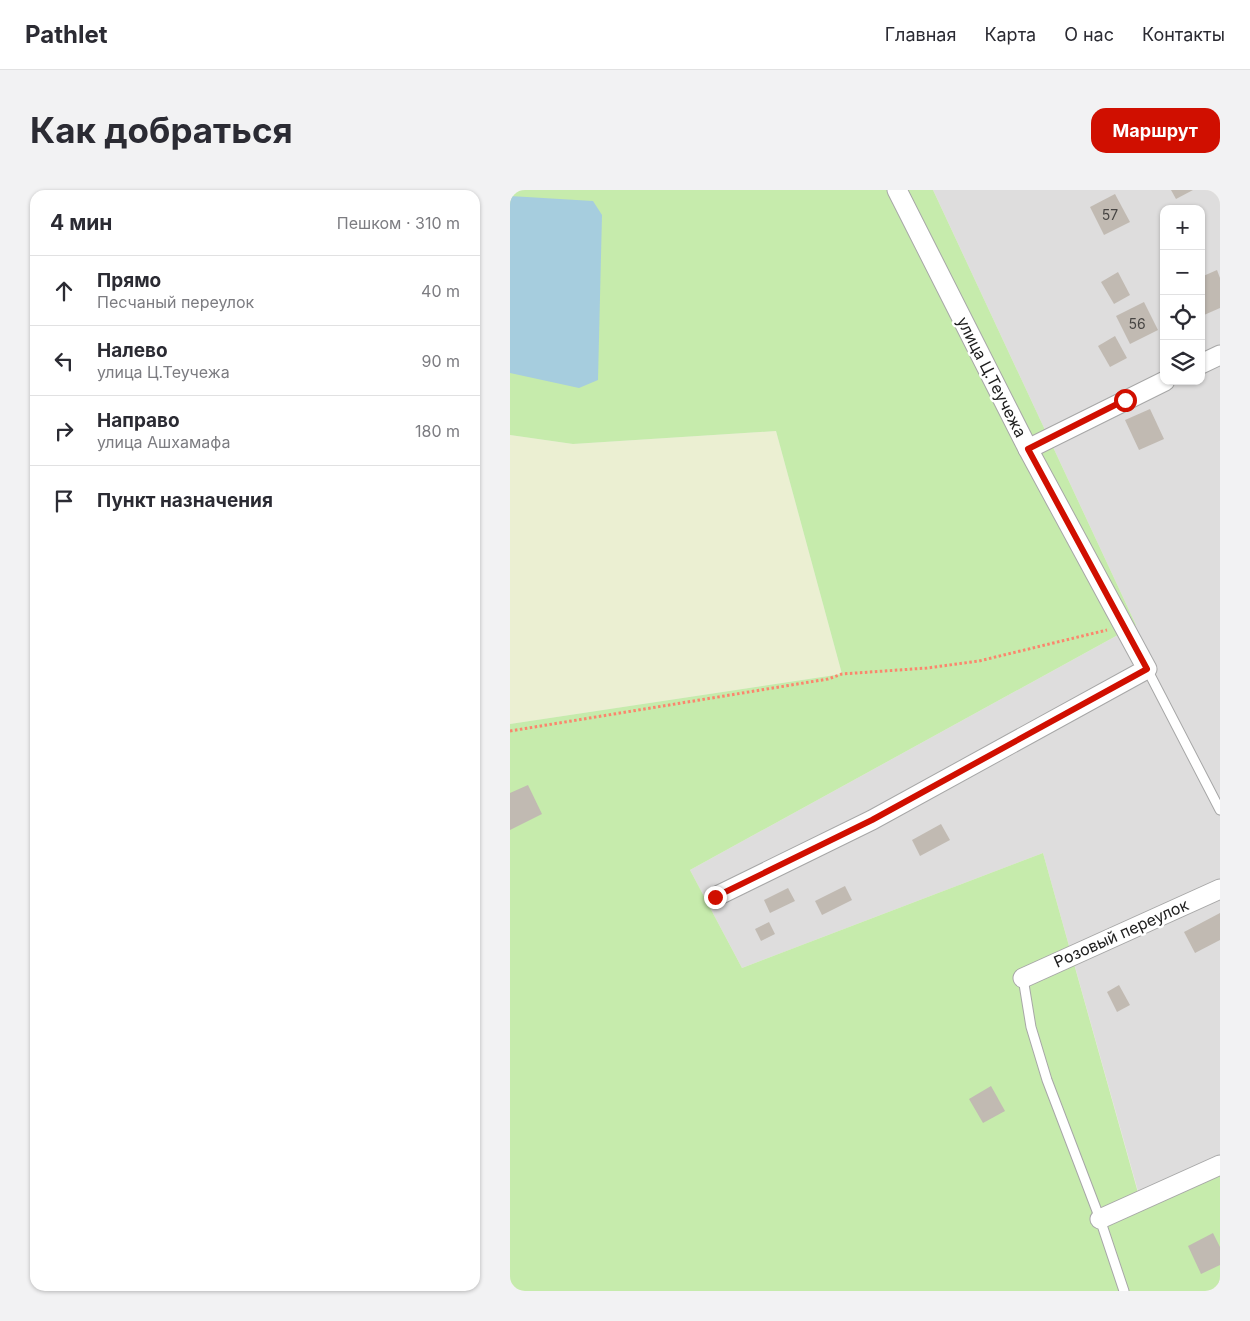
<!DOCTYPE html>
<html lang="ru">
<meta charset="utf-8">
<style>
body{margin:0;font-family:Inter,sans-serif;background:#f2f2f3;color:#2b2b33}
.controls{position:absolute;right:15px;top:15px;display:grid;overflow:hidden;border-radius:10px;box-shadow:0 1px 4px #0004}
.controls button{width:45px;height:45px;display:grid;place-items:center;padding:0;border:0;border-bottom:1px solid #e1e1e2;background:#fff;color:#2b2b33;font:25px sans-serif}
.stop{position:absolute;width:15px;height:15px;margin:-11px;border:4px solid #d00f00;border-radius:50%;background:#fff}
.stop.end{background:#d00f00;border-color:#fff;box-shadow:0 1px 5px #0008}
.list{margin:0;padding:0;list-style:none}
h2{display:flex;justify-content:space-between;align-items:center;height:65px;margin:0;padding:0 20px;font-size:21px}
h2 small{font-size:16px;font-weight:400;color:#7c7c81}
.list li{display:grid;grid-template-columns:32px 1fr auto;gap:15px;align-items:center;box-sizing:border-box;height:70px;padding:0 20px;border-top:1px solid #e1e1e2}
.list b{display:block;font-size:19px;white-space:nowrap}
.list p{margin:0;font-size:16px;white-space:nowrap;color:#7c7c81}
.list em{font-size:16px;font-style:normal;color:#7c7c81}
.icon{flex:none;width:28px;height:28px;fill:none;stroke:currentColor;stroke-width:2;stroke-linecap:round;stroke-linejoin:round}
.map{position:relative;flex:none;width:710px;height:1101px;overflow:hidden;border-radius:15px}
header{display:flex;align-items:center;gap:30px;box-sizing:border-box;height:70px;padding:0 25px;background:#fff;border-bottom:1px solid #e1e1e2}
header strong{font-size:24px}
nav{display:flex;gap:28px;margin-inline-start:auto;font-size:18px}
.intro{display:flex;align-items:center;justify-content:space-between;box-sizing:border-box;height:120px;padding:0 30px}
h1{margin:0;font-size:35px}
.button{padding:12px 22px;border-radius:15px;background:#d00f00;color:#fff;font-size:18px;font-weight:700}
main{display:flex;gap:30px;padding:0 30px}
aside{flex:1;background:#fff;border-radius:15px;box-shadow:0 1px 4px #0004}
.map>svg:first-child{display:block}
.residential{fill:#dedddd;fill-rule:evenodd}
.farmland{fill:#ebefd2}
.grass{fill:#c6ebac}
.water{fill:#a6cdde}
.building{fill:#c1bab2}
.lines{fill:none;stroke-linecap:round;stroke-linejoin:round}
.service-casing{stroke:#a7a7a7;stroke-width:11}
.minor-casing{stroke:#a7a7a7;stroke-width:21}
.path{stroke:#fb866d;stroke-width:3;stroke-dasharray:2.5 2.5;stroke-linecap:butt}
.service{stroke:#fff;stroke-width:9}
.minor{stroke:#fff;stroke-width:19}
.route{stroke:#d00f00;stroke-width:6}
.labels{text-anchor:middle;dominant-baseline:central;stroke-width:5;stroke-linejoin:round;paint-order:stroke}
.number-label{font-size:14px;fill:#484644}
.street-label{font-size:16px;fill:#202020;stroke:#fff}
</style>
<header>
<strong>Pathlet</strong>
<nav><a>Главная</a><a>Карта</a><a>О нас</a><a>Контакты</a></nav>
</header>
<div class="intro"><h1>Как добраться</h1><a class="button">Маршрут</a></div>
<main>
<aside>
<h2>4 мин<small>Пешком · 310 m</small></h2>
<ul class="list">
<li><svg class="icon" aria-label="ahead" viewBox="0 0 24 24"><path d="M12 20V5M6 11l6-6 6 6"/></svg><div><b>Прямо</b><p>Песчаный переулок</p></div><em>40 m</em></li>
<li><svg class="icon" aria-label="left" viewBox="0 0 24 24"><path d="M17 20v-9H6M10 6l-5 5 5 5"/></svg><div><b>Налево</b><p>улица Ц.Теучежа</p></div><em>90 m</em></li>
<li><svg class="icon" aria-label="right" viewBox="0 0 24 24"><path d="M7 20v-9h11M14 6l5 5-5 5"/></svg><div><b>Направо</b><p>улица Ашхамафа</p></div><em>180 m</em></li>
<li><svg class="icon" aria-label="arrive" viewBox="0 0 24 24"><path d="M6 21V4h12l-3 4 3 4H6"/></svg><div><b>Пункт назначения</b></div></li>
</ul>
</aside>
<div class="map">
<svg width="710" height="1101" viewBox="0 0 710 1101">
<rect width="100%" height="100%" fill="#f0eee6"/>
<path class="residential" d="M 423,0 L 710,0 L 710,1095 L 656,1101 L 533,663 L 232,778 L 180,680 L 626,435 ZM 654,19 L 691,19 L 691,191 L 654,191 Z"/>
<polygon class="farmland" points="266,241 332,484 0,534 0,245 63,254"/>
<polygon class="grass" points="0,0 423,0 626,435 180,680 232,778 533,663 632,1017 710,982 710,1101 0,1101 0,534 332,484 266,241 63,254 0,245"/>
<polygon class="water" points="0,6 83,11 92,25 88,190 69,198 0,183"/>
<g class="building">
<polygon points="661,0 683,0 666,9"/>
<polygon points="605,4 620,32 594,45 580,17"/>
<polygon points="707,80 710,88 710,118 694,125 691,119 691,87"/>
<polygon points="608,82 620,105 604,114 591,92"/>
<polygon points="634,112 648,140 620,154 606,126"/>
<polygon points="605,146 617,168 600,177 588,156"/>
<polygon points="640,219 654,249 629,260 615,230"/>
<polygon points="18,595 32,624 0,640 0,603"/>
<polygon points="431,634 440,650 410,666 402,650"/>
<polygon points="335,696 342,710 312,725 305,711"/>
<polygon points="278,698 285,711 260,723 254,710"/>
<polygon points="710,723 710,750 685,763 674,742"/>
<polygon points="259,732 265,744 251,751 245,739"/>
<polygon points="609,795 620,815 607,822 597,802"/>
<polygon points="481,896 495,921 473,933 459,909"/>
<polygon points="703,1043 710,1057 710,1075 691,1084 678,1056"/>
</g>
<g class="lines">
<g class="service-casing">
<g id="service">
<polyline points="637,479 710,620"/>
<polyline points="513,788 521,837 537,890 590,1029 614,1101"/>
</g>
</g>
<g class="minor-casing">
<g id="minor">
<polyline points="691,174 710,165"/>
<polyline points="518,259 655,191"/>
<polyline points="205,707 362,630 637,479 518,259 387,0"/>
<polyline points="513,788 710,699"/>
<polyline points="590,1029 710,975"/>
</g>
</g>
<polyline class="path" points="0,541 318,489 332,484 417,478 469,471 597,440"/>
<use href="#service" class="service"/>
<use href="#minor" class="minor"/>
</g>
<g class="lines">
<polyline class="route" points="205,707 362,630 637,479 518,259 615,210"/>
</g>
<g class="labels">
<g class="number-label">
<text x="600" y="24">57</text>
<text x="627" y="133">56</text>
</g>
<g class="street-label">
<text transform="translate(482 187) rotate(63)">улица Ц.Теучежа</text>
<text transform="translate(611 743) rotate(-24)">Розовый переулок</text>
</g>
</g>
</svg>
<div class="controls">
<button>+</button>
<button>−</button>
<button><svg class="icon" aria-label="locate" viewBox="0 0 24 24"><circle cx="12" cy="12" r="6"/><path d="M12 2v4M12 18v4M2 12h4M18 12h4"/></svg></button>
<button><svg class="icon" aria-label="layers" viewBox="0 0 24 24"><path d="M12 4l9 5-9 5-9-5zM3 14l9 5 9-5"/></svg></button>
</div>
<div class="stop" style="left:615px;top:210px"></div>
<div class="stop end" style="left:205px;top:707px"></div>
</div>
</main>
